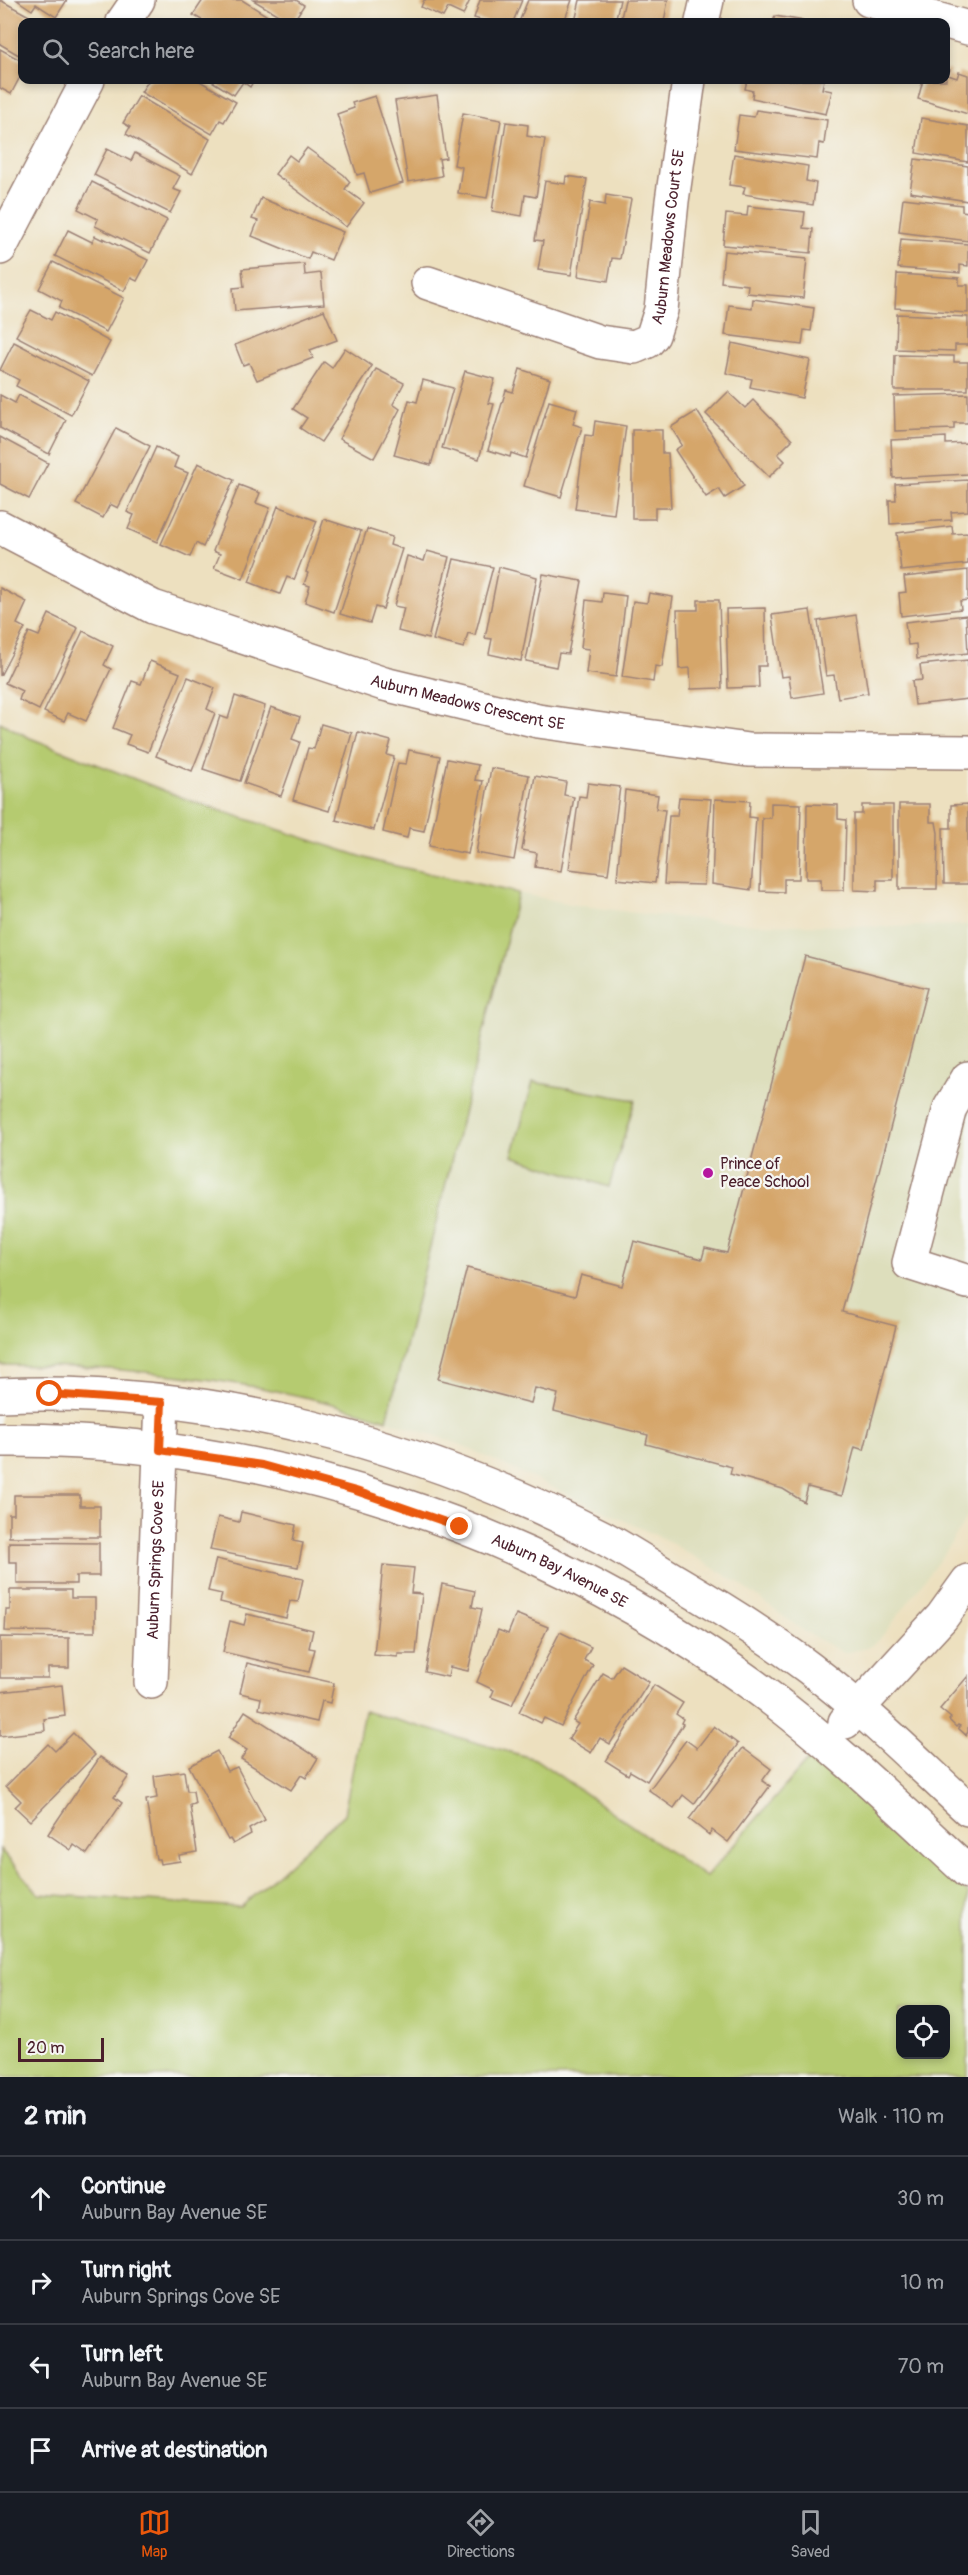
<!DOCTYPE html>
<meta charset="utf-8">
<style>
body{margin:0;font-family:Pangolin,sans-serif;background:#20242c;color:#f1f3f6}
.controls{position:absolute;right:18px;bottom:18px;display:grid;overflow:hidden;border-radius:12px;box-shadow:0 3px 9px #0003}
.controls button{width:54px;height:54px;display:grid;place-items:center;padding:0;border:0;border-bottom:2px solid #363941;background:#171b24;color:#f1f3f6;font:30px sans-serif}
.scale{position:absolute;left:18px;bottom:15px;width:86px;box-sizing:border-box;padding-left:6px;border:3px solid #4a1f2b;border-top:0;font-size:16px;line-height:21px;white-space:nowrap;color:#4a1f2b;-webkit-text-stroke:4px #f6f6f2;paint-order:stroke}
.stop{position:absolute;width:18px;height:18px;margin:-14px;border:4px solid #ea580c;border-radius:50%;background:#fff}
.stop.end{background:#ea580c;border-color:#fff;box-shadow:0 2px 6px #0008}
.list{margin:0;padding:0;list-style:none}
h2{display:flex;justify-content:space-between;align-items:center;height:78px;margin:0;padding:0 24px;font-size:26px}
h2 small{font-size:20px;font-weight:400;color:#9ea1a6}
.list li{display:grid;grid-template-columns:39px 1fr auto;gap:18px;align-items:center;box-sizing:border-box;height:84px;padding:0 24px;border-top:2px solid #363941}
.list b{display:block;font-size:22px;white-space:nowrap}
.list p{margin:0;font-size:20px;white-space:nowrap;color:#9ea1a6}
.list em{font-size:20px;font-style:normal;color:#9ea1a6}
.icon{flex:none;width:33px;height:33px;fill:none;stroke:currentColor;stroke-width:2;stroke-linecap:round;stroke-linejoin:round}
.map{position:relative;flex:none;width:968px;height:2077px;overflow:hidden}
.search{position:absolute;background:#171b24;box-shadow:0 3px 9px #0003;left:18px;right:18px;top:18px;height:66px;display:flex;align-items:center;gap:15px;box-sizing:border-box;padding:0 21px;border-radius:12px;color:#9ea1a6;font-size:22px}
.sheet{height:414px;background:#171b24}
nav{display:flex;justify-content:space-around;align-items:center;box-sizing:border-box;height:84px;border-top:2px solid #363941;background:#171b24;font-size:16px;color:#9ea1a6}
nav a{display:grid;justify-items:center;gap:3px}
nav .on{color:#ea580c}
.map>svg:first-child{display:block}
.built{fill:#dddebc}
.green{fill:#b5cb6f;stroke:#80754d;stroke-width:1.5;fill-rule:evenodd}
.building{fill:#d5a66b}
.lines{fill:none;stroke-linecap:round;stroke-linejoin:round}
.minor-casing{stroke:#9c8075;stroke-width:36}
.minor{stroke:#fff;stroke-width:33}
.route{stroke:#ea580c;stroke-width:8}
.poi-dot{fill:#b5179e;stroke:#f6f6f2;stroke-width:2}
.labels{text-anchor:middle;dominant-baseline:central;stroke-width:4.5;stroke-linejoin:round;paint-order:stroke}
.street-label{font-size:16px;fill:#4a1f2b;stroke:#f6f6f2}
.poi-label{font-size:16px;fill:#4a1f2b;stroke:#f6f6f2;text-anchor:start}
</style>
<div class="map">
<svg width="968" height="2077" viewBox="0 0 968 2077">
<rect width="100%" height="100%" fill="#f6f6f2"/>
<filter id="ink" filterUnits="userSpaceOnUse"><feTurbulence type="fractalNoise" baseFrequency=".0167" numOctaves="2"/><feDisplacementMap in="SourceGraphic" scale="12" xChannelSelector="R" yChannelSelector="G"/><feConvolveMatrix kernelMatrix="1 2 1 2 8 2 1 2 1" color-interpolation-filters="sRGB"/></filter>
<filter id="wash" filterUnits="userSpaceOnUse"><feTurbulence type="fractalNoise" baseFrequency=".008" numOctaves="4" result="noise"/><feDisplacementMap in="SourceGraphic" scale="24" xChannelSelector="R" yChannelSelector="G"/><feGaussianBlur stdDeviation="1.35" result="paint"/><feColorMatrix in="noise" values="0 0 0 0 0 0 0 0 0 0 0 0 0 0 0 0 0 1.4 0 .05"/><feComposite in="paint" operator="in"/></filter>
<g filter="url(#wash)">
<rect width="100%" height="100%" fill="#ede0bf"/>
<polygon class="built" points="518,893 576,905 652,915 753,924 885,927 968,925 968,1516 946,1551 903,1609 879,1640 867,1648 844,1653 805,1632 737,1582 666,1540 457,1443 387,1420"/>
<g class="green">
<path d="M 0,722 L 30,738 L 191,801 L 378,862 L 518,893 L 387,1420 C 263,1379 130,1366 0,1365 Z"/>
<polygon points="533,1082 635,1100 609,1187 512,1156"/>
<path d="M 364,1711 L 535,1759 L 706,1877 L 814,1753 L 968,1893 L 968,2077 L 0,2077 L 0,1849 L 39,1894 L 241,1907 L 344,1814 ZM 900,2010 L 946,2010 L 946,2054 L 900,2054 Z"/>
</g>
<g id="blocks">
<g class="building">
<polygon points="0,0 29,16 22,22 22,57 0,44"/>
<polygon points="17,0 67,0 56,17 36,4 32,10"/>
<polygon points="203,0 242,0 277,22 205,22 193,15"/>
<polygon points="253,0 296,0 304,5 293,22 290,22"/>
<polygon points="424,0 470,0 463,15 448,8 443,17 421,7"/>
<polygon points="480,0 522,0 513,22 488,22 474,18"/>
<polygon points="528,0 572,0 564,22 519,22"/>
<polygon points="580,0 620,0 615,22 575,22"/>
<polygon points="625,0 668,0 664,22 620,22"/>
<polygon points="775,16 804,21 804,22 773,22"/>
<polygon points="0,49 22,61 22,73 11,94 0,88"/>
<polygon points="946,69 950,70 948,75 957,78 959,72 968,75 968,114 918,99 923,80 946,80"/>
<polygon points="149,80 198,80 236,102 224,122 220,120 212,134 141,92"/>
<polygon points="210,80 254,80 250,87 243,82 234,95"/>
<polygon points="747,80 824,80 822,89 832,91 826,114 752,98 753,91 745,89"/>
<polygon points="437,95 446,158 439,159 442,176 408,182 395,101"/>
<polygon points="139,96 210,139 192,174 126,134 130,127 123,123"/>
<polygon points="375,96 403,183 370,193 364,173 357,175 337,114 354,108 352,103"/>
<polygon points="756,110 827,120 824,144 819,143 817,159 734,149 739,115 754,117"/>
<polygon points="463,113 501,120 487,198 458,193 462,167 454,165"/>
<polygon points="921,118 968,126 968,162 916,153"/>
<polygon points="506,122 528,125 527,136 545,139 536,197 525,195 522,216 492,211"/>
<polygon points="307,148 344,175 350,182 345,189 364,203 346,227 275,174 289,155 297,161"/>
<polygon points="107,149 131,161 135,153 180,176 173,189 181,192 170,213 94,175"/>
<polygon points="734,154 808,166 806,181 816,183 813,205 743,194 745,187 729,185"/>
<polygon points="915,159 968,166 968,201 910,192"/>
<polygon points="566,176 587,179 571,275 538,270 543,241 535,240 545,181 565,184"/>
<polygon points="92,182 167,220 150,253 95,226 98,219 78,209"/>
<polygon points="606,195 631,199 620,259 612,258 608,281 578,276 590,202 605,205"/>
<polygon points="261,198 343,232 331,260 311,252 308,259 252,236 258,221 252,219"/>
<polygon points="903,198 962,205 962,211 968,212 968,241 899,232"/>
<polygon points="748,206 805,212 803,228 813,229 811,253 723,245 726,214 747,216"/>
<polygon points="68,230 92,242 95,236 103,240 103,238 148,260 137,281 131,278 124,291 55,256"/>
<polygon points="901,239 968,244 968,266 960,265 960,273 898,268"/>
<polygon points="724,251 807,259 803,298 747,293 748,285 721,282"/>
<polygon points="53,262 124,298 106,332 59,308 62,301 39,289"/>
<polygon points="304,264 305,275 321,273 324,304 235,311 233,288 244,287 242,269"/>
<polygon points="897,274 959,278 959,285 968,285 968,313 895,308"/>
<polygon points="753,299 814,308 811,331 804,330 802,345 725,335 729,305 752,308"/>
<polygon points="31,310 51,320 55,312 110,342 92,376 16,336"/>
<polygon points="324,310 337,340 310,350 313,358 257,380 249,363 243,365 235,345"/>
<polygon points="897,314 968,317 968,345 955,345 955,351 896,349"/>
<polygon points="14,342 89,381 71,415 16,386 19,380 0,370"/>
<polygon points="732,343 810,360 802,398 750,387 752,379 726,373"/>
<polygon points="345,348 372,366 321,442 300,428 307,418 293,409 324,362 332,368"/>
<polygon points="895,355 954,356 954,362 968,362 968,390 894,390"/>
<polygon points="376,369 404,383 393,404 400,409 374,458 339,439"/>
<polygon points="520,369 550,379 526,458 511,453 510,457 488,450 506,390 513,392"/>
<polygon points="465,371 495,379 488,403 494,404 479,459 442,448"/>
<polygon points="423,380 453,388 431,465 394,455 409,400 417,402"/>
<polygon points="728,392 745,408 753,400 792,440 778,454 785,461 769,477 706,414"/>
<polygon points="968,394 968,423 954,423 954,429 895,431 894,396"/>
<polygon points="0,395 15,403 19,395 66,420 49,454 0,428"/>
<polygon points="549,401 577,409 573,424 582,427 561,497 524,486"/>
<polygon points="697,411 744,486 725,498 719,489 706,497 675,450 682,445 671,427"/>
<polygon points="595,421 626,426 614,514 575,509 585,435 593,436"/>
<polygon points="116,428 150,446 118,508 110,504 103,518 76,504"/>
<polygon points="632,430 662,430 662,453 668,453 671,508 655,508 655,519 632,519"/>
<polygon points="0,437 48,463 29,499 0,484"/>
<polygon points="946,437 946,444 968,443 968,474 893,478 891,440"/>
<polygon points="156,447 178,457 174,467 188,473 157,542 128,529 134,515 127,512"/>
<polygon points="198,463 234,480 203,547 196,543 190,557 161,544"/>
<polygon points="968,480 968,511 951,512 952,520 890,524 889,500 896,500 895,484"/>
<polygon points="239,485 260,493 256,503 270,508 243,579 214,568 220,554 213,551"/>
<polygon points="278,506 317,521 294,580 287,577 280,594 249,582"/>
<polygon points="324,519 361,531 334,612 305,602 310,586 304,584 308,573 306,572"/>
<polygon points="952,526 953,534 968,533 968,564 901,571 897,533"/>
<polygon points="367,529 392,537 390,545 402,549 383,609 375,607 370,623 340,614"/>
<polygon points="427,551 449,557 428,639 398,631 404,608 394,606 407,556 424,561"/>
<polygon points="454,559 493,567 475,635 468,633 464,648 433,640"/>
<polygon points="499,567 537,577 521,661 489,654 492,639 485,638"/>
<polygon points="968,570 968,600 960,601 961,609 901,616 899,593 906,592 904,577"/>
<polygon points="543,574 582,581 568,654 559,653 556,667 526,661"/>
<polygon points="0,588 27,602 17,624 25,628 0,676"/>
<polygon points="603,593 626,596 616,677 586,673 589,649 581,648 586,600 602,602"/>
<polygon points="649,593 673,597 662,667 655,666 653,682 622,677 633,601 647,603"/>
<polygon points="698,600 719,600 722,688 691,689 690,668 679,669 677,610 698,610"/>
<polygon points="765,608 766,666 758,666 759,687 728,688 726,609"/>
<polygon points="810,610 823,693 792,698 789,676 781,677 772,615"/>
<polygon points="49,614 78,628 39,710 19,700 22,691 5,683 29,632 39,636"/>
<polygon points="856,615 868,693 838,698 834,675 826,676 818,621"/>
<polygon points="966,615 968,653 917,659 916,644 908,645 905,622"/>
<polygon points="83,631 113,646 104,665 111,669 86,721 68,713 64,721 44,712"/>
<polygon points="968,660 968,699 915,705 912,681 922,680 920,665"/>
<polygon points="150,661 180,673 148,752 126,744 130,735 113,728 132,681 141,684"/>
<polygon points="188,677 215,688 207,709 215,713 192,771 156,756"/>
<polygon points="235,696 265,706 240,781 203,769 220,716 228,719"/>
<polygon points="271,707 300,717 292,739 300,742 281,796 244,783"/>
<polygon points="321,724 352,733 329,811 293,800 308,748 314,749"/>
<polygon points="358,732 391,741 387,755 394,757 374,830 336,820"/>
<polygon points="409,750 440,756 424,831 409,828 407,838 383,832 398,763 406,764"/>
<polygon points="447,759 478,765 475,780 483,781 468,854 429,846"/>
<polygon points="491,768 529,775 514,860 476,853"/>
<polygon points="535,776 566,782 564,795 574,797 561,871 535,867 537,853 522,850"/>
<polygon points="588,783 620,787 608,874 569,869 579,796 586,797"/>
<polygon points="625,790 658,795 656,809 665,810 655,883 617,879"/>
<polygon points="679,797 711,799 704,885 664,884 669,816 677,816"/>
<polygon points="715,799 750,801 749,817 756,818 751,890 712,884"/>
<polygon points="771,803 801,804 799,879 784,879 784,892 760,891 762,818 771,818"/>
<polygon points="807,804 838,805 838,819 846,820 844,890 821,890 821,879 806,879"/>
<polygon points="899,804 930,804 930,822 936,822 938,833 937,889 899,889"/>
<polygon points="968,804 968,884 944,884 943,828 951,828 951,805"/>
<polygon points="862,805 893,805 893,880 877,880 877,891 854,890 854,814 862,814"/>
<polygon points="805,956 927,988 842,1312 896,1326 864,1450 855,1447 842,1496 808,1487 804,1502 783,1489 730,1474 732,1467 646,1444 648,1435 554,1411 558,1394 535,1388 531,1403 438,1379 467,1268 575,1296 581,1275 622,1286 634,1241 702,1259 705,1248 727,1253"/>
<polygon points="14,1495 80,1495 80,1506 100,1506 100,1537 9,1537 9,1514 14,1514"/>
<polygon points="241,1512 296,1525 293,1541 303,1543 298,1567 210,1550 218,1517 239,1522"/>
<polygon points="9,1542 99,1543 99,1576 76,1576 76,1584 17,1584 17,1562 9,1562"/>
<polygon points="216,1559 303,1579 298,1602 290,1601 286,1618 220,1602 222,1594 208,1591"/>
<polygon points="383,1565 414,1568 411,1593 422,1594 416,1654 398,1654 398,1657 374,1655"/>
<polygon points="442,1584 475,1591 472,1607 482,1609 468,1671 450,1667 448,1677 425,1672"/>
<polygon points="10,1590 71,1590 71,1598 95,1598 95,1632 5,1631 6,1610 10,1610"/>
<polygon points="247,1614 313,1630 309,1648 315,1649 309,1672 223,1652 230,1621 244,1625"/>
<polygon points="516,1614 548,1627 512,1705 491,1697 494,1690 477,1682 498,1630 508,1634"/>
<polygon points="560,1632 591,1647 584,1660 593,1665 561,1726 544,1718 541,1723 519,1712"/>
<polygon points="0,1637 69,1638 69,1668 48,1668 48,1678 0,1678"/>
<polygon points="247,1663 334,1683 330,1703 322,1701 317,1722 259,1709 261,1698 240,1693"/>
<polygon points="621,1665 649,1682 610,1744 600,1738 591,1753 568,1739 578,1724 573,1721 603,1673 612,1678"/>
<polygon points="968,1676 968,1732 966,1735 958,1728 960,1726 958,1725 956,1727 949,1720 951,1718 940,1709"/>
<polygon points="62,1685 65,1716 44,1719 45,1731 0,1736 0,1692"/>
<polygon points="654,1685 683,1703 676,1714 683,1719 681,1723 683,1724 647,1781 630,1771 628,1775 606,1761"/>
<polygon points="245,1711 318,1758 306,1778 301,1775 291,1790 241,1759 247,1750 228,1738"/>
<polygon points="714,1726 738,1744 694,1804 683,1795 674,1808 649,1790 686,1740 697,1748"/>
<polygon points="73,1733 95,1755 30,1821 15,1807 21,1801 6,1786 48,1744 55,1751"/>
<polygon points="743,1748 771,1769 762,1781 770,1786 728,1842 712,1830 709,1835 689,1819"/>
<polygon points="217,1751 227,1771 237,1767 265,1820 249,1829 251,1834 233,1844 230,1839 228,1840 189,1766"/>
<polygon points="100,1757 129,1776 114,1797 122,1803 87,1854 74,1845 71,1850 48,1834"/>
<polygon points="184,1771 187,1791 193,1791 195,1804 190,1805 197,1852 179,1855 180,1861 160,1864 159,1859 156,1859 146,1800 157,1798 154,1776"/>
</g>
</g>
</g>
<g filter="url(#ink)">
<use href="#blocks" fill-opacity="0" stroke="#9c8075" stroke-width="1.5"/>
<g class="lines">
<g class="minor-casing">
<g id="minor">
<polyline points="869,0 968,28"/>
<polyline points="123,22 138,0"/>
<polyline points="702,22 707,0"/>
<polyline points="0,248 88,80"/>
<path id="s1" d="M 428,283 L 600,342 L 634,347 L 648,341 L 653,335 L 661,310 L 672,201 L 689,80"/>
<path id="s2" d="M 0,527 L 153,607 L 384,684 L 538,721 L 748,750 L 968,752"/>
<polyline points="968,1078 950,1108 909,1263 968,1282"/>
<path d="M 0,1395 C 209,1386 418,1443 602,1537 C 628,1551 652,1567 677,1582 C 723,1609 767,1636 809,1668 C 866,1711 916,1761 968,1809"/>
<path id="s3" d="M 0,1440 C 267,1437 538,1529 753,1685 C 830,1741 898,1807 968,1872"/>
<path id="s4" d="M 151,1682 L 162,1402"/>
<polyline points="845,1722 942,1617 968,1581"/>
</g>
</g>
<use href="#minor" class="minor"/>
</g>
</g>
<g class="lines" filter="url(#ink)">
<polyline class="route" points="50,1394 162,1402 160,1450 262,1465 356,1491 460,1527"/>
</g>
<circle class="poi-dot" cx="708" cy="1173" r="6"/>
<g class="labels">
<g class="street-label">
<text stroke="none"><textPath href="#s1" startOffset="339">Auburn Meadows Court SE</textPath></text>
<text stroke="none"><textPath href="#s2" startOffset="502">Auburn Meadows Crescent SE</textPath></text>
<text stroke="none"><textPath href="#s4" startOffset="122">Auburn Springs Cove SE</textPath></text>
<text stroke="none"><textPath href="#s3" startOffset="580">Auburn Bay Avenue SE</textPath></text>
</g>
<g class="poi-label">
<text x="720" y="1164">Prince of<tspan x="720" dy="18">Peace School</tspan></text>
</g>
</g>
</svg>
<div class="controls">
<button><svg class="icon" aria-label="locate" viewBox="0 0 24 24"><circle cx="12" cy="12" r="6"/><path d="M12 2v4M12 18v4M2 12h4M18 12h4"/></svg></button>
</div>
<div class="scale">20 m</div>
<div class="stop" style="left:50px;top:1394px"></div>
<div class="stop end" style="left:460px;top:1527px"></div>
<div class="search"><svg class="icon" aria-label="search" viewBox="0 0 24 24"><circle cx="10" cy="10" r="6"/><path d="M15 15l6 6"/></svg>Search here</div>
</div>
<section class="sheet">
<h2>2 min<small>Walk · 110 m</small></h2>
<ul class="list">
<li><svg class="icon" aria-label="ahead" viewBox="0 0 24 24"><path d="M12 20V5M6 11l6-6 6 6"/></svg><div><b>Continue</b><p>Auburn Bay Avenue SE</p></div><em>30 m</em></li>
<li><svg class="icon" aria-label="right" viewBox="0 0 24 24"><path d="M7 20v-9h11M14 6l5 5-5 5"/></svg><div><b>Turn right</b><p>Auburn Springs Cove SE</p></div><em>10 m</em></li>
<li><svg class="icon" aria-label="left" viewBox="0 0 24 24"><path d="M17 20v-9H6M10 6l-5 5 5 5"/></svg><div><b>Turn left</b><p>Auburn Bay Avenue SE</p></div><em>70 m</em></li>
<li><svg class="icon" aria-label="arrive" viewBox="0 0 24 24"><path d="M6 21V4h12l-3 4 3 4H6"/></svg><div><b>Arrive at destination</b></div></li>
</ul>
</section>
<nav>
<a class="on"><svg class="icon" aria-label="map" viewBox="0 0 24 24"><path d="M3 6l6-2 6 2 6-2v14l-6 2-6-2-6 2zM9 4v14M15 6v14"/></svg>Map</a>
<a><svg class="icon" aria-label="directions" viewBox="0 0 24 24"><path d="M12 3l9 9-9 9-9-9zM9 14v-3h6M13 9l2 2-2 2"/></svg>Directions</a>
<a><svg class="icon" aria-label="saved" viewBox="0 0 24 24"><path d="M7 4h10v16l-5-4-5 4z"/></svg>Saved</a>
</nav>
